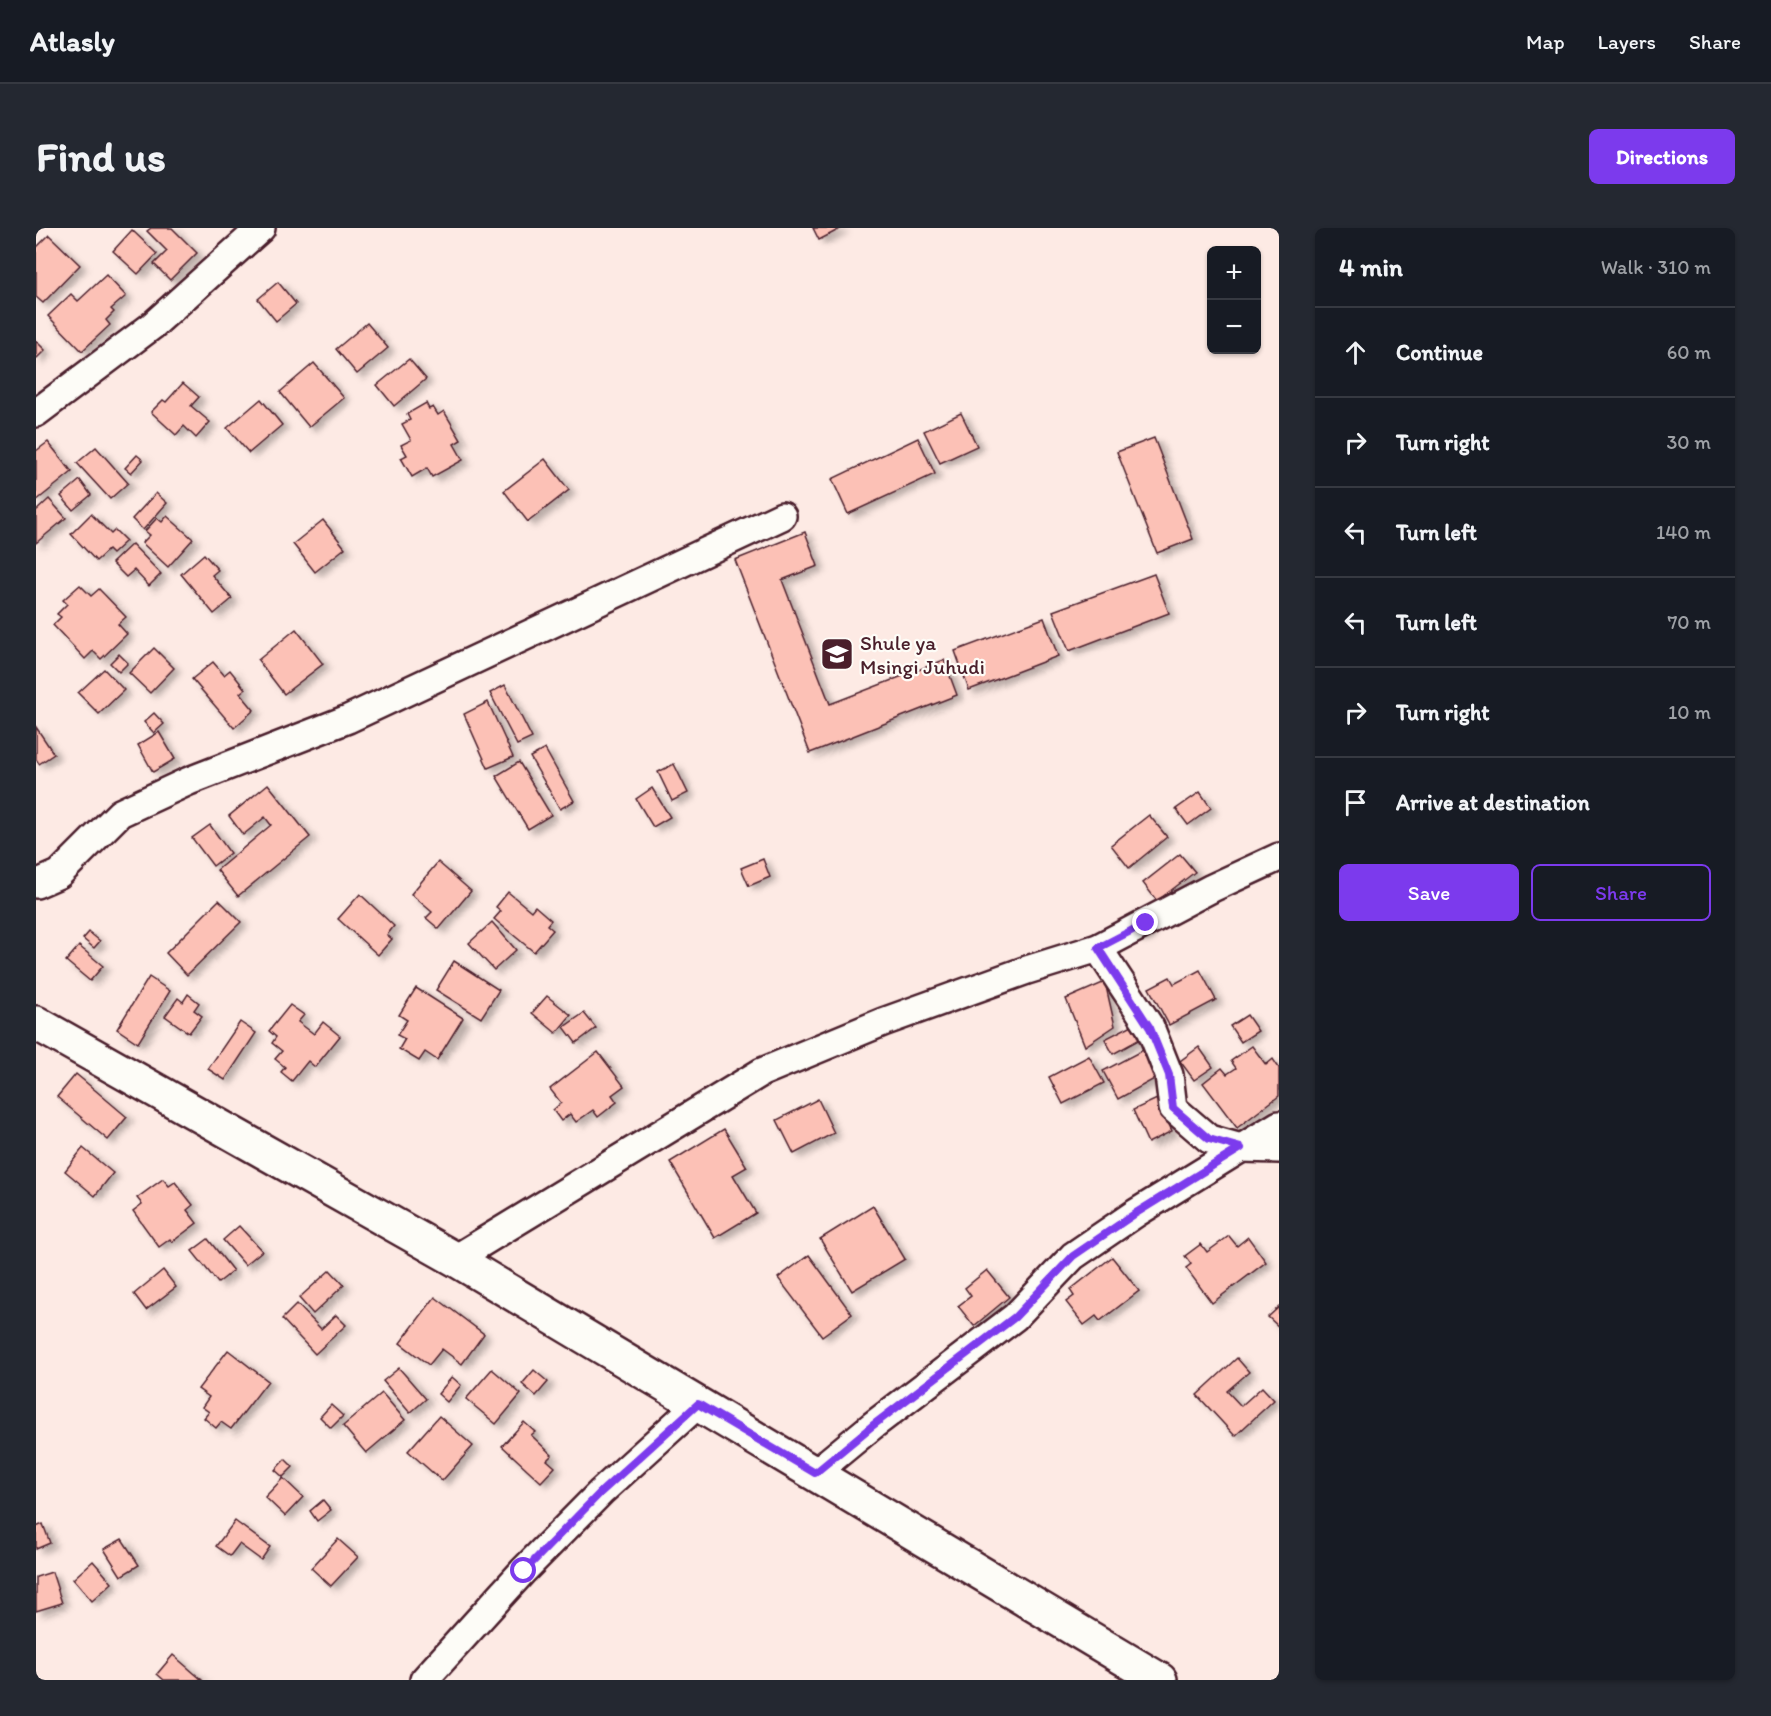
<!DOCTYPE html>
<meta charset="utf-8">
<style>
body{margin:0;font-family:Itim,sans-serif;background:#242831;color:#f1f3f6}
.controls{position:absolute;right:18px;top:18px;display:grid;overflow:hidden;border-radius:9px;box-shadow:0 2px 4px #0004}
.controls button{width:54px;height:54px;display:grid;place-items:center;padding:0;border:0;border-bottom:2px solid #363941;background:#171b24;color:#f1f3f6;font:30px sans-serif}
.stop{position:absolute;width:18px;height:18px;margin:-14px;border:4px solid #7c3aed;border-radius:50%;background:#fff}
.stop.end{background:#7c3aed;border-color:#fff;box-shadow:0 2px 6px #0008}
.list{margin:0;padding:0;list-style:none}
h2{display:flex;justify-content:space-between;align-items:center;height:78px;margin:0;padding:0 24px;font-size:26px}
h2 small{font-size:20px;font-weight:400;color:#9ea1a6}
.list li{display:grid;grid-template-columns:39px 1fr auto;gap:18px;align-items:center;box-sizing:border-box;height:90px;padding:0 24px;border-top:2px solid #363941}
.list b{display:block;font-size:22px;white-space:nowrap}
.list em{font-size:20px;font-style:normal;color:#9ea1a6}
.actions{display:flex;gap:12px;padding:18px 24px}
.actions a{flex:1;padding:14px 0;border:2px solid #7c3aed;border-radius:9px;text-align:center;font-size:21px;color:#7c3aed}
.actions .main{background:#7c3aed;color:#fff}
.icon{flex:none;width:33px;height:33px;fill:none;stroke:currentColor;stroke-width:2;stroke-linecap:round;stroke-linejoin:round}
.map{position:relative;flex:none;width:1243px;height:1452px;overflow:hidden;border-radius:9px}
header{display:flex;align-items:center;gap:36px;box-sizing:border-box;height:84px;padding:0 30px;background:#171b24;border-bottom:2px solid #363941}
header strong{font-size:28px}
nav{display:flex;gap:33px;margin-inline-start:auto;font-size:21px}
.intro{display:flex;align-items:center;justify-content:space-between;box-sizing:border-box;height:144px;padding:0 36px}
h1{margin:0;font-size:42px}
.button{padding:15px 27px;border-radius:9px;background:#7c3aed;color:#fff;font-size:21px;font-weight:700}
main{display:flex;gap:36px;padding:0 36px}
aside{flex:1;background:#171b24;border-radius:9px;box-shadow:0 2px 4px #0004}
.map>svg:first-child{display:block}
.building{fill:#fcc1b6;stroke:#4a1f2b;stroke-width:1.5;filter:url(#shadow)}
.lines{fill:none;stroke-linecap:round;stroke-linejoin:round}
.street-casing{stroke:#4a1f2b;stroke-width:32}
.secondary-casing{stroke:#4a1f2b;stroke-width:38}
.street{stroke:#fdfcf7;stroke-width:27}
.secondary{stroke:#fdfcf7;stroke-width:33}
.route{stroke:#7c3aed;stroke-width:8}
.labels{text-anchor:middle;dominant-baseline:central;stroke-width:4.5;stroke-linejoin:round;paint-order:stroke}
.poi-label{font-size:21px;fill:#4a1f2b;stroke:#fdfcf7;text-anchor:start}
</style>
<header>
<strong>Atlasly</strong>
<nav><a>Map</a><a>Layers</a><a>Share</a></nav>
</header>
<div class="intro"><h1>Find us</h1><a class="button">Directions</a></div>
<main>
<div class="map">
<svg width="1243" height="1452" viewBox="0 0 1243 1452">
<defs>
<filter id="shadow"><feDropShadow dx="6" dy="4" stdDeviation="3" flood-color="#0004"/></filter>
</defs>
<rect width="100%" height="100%" fill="#fdeae4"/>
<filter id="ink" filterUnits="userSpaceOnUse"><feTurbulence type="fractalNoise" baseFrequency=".0167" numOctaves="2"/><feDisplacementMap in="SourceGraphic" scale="12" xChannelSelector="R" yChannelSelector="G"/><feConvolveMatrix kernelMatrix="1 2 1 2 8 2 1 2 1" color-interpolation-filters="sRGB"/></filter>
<g filter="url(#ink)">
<g class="building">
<polygon points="115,0 136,0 161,25 134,52 118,36 131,23 111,3"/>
<polygon points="777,0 806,0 783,12"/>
<polygon points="96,2 121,26 102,46 77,23"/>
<polygon points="13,7 44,37 7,75 0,69 0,20"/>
<polygon points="70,47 90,68 75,81 78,84 70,92 74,97 46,123 12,88 35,66 42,73"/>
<polygon points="242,54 260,76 240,93 222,71"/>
<polygon points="331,95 352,120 321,146 300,121"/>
<polygon points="0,113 9,122 0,131"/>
<polygon points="373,131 390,151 358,178 341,157"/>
<polygon points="278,135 308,170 273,199 244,164"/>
<polygon points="147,155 163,169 155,178 174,194 160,210 148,198 140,207 115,184 127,172 130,174"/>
<polygon points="225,171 246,197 213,225 191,200"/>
<polygon points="390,175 393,181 397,179 402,187 408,183 425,212 418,216 427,232 396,249 391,240 376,249 365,230 371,227 365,217 375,212 366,196 374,192 371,186"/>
<polygon points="925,185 941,218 904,235 888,203"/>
<polygon points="882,210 899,246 812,286 796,251"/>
<polygon points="1118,210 1157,311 1121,325 1081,224"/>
<polygon points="12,214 36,244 0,273 0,223"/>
<polygon points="60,219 92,255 74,271 41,235"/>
<polygon points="101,227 107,232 95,245 89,240"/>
<polygon points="509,231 533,262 492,294 468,263"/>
<polygon points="44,252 55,267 37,282 25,268"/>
<polygon points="120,265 131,275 107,302 96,291"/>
<polygon points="13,271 30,290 0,315 0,283"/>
<polygon points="55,286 75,306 79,302 90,313 76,326 72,322 60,333 35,306"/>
<polygon points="131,288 157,311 132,339 106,315 114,307 109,303 121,290 126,294"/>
<polygon points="287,292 309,320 279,344 257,316"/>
<polygon points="769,304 782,338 746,352 794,476 908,432 921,467 774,525 699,332"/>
<polygon points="96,316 125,346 113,358 98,342 90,349 76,335"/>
<polygon points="168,326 182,342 176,347 196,371 178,386 145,346"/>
<polygon points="1118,346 1133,385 1033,423 1017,383"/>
<polygon points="44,357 55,368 63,361 90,389 82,396 91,406 65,431 57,423 49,431 17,397 25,389 21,386 31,376 27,372"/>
<polygon points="1008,390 1022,428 933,462 919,423"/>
<polygon points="260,401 287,436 248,466 222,432"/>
<polygon points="118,420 138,440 114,465 93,445"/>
<polygon points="83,426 92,435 83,444 74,435"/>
<polygon points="177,434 188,447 194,442 209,461 204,465 218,482 198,500 156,451"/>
<polygon points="68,441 88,462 63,486 42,465"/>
<polygon points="469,457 496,510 481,517 454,465"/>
<polygon points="452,474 477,529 452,540 428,486"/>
<polygon points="118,485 128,496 118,505 108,494"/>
<polygon points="0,499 18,526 3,536 0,531"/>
<polygon points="123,504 139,531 117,544 102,517"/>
<polygon points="509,521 538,573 524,581 494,529"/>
<polygon points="483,534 515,587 492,601 460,548"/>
<polygon points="638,536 652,565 636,573 622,544"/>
<polygon points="232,556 274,609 202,668 181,642 235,597 229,589 207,607 193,588"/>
<polygon points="616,560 634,589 617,599 600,571"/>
<polygon points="1164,564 1175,580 1152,597 1140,581"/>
<polygon points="1113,587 1131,609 1093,640 1075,617"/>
<polygon points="174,597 194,625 177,638 156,610"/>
<polygon points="1144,626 1159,644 1121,673 1107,655"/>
<polygon points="727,631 734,649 713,658 705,640"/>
<polygon points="402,634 435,663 403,701 390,690 396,684 375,666"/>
<polygon points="472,664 495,683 499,678 515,692 511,697 517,702 498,724 458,691 465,683 460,679"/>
<polygon points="324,666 358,698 351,707 356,711 342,727 302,691"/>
<polygon points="183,672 205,694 151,747 130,725"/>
<polygon points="456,694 480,722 458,742 433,715"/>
<polygon points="53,704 64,713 58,720 47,711"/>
<polygon points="43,718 67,738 54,753 30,733"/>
<polygon points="418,733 463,762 445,790 400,762"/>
<polygon points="1164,742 1180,772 1133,797 1113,760 1134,749 1138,756"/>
<polygon points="113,749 134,763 102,815 81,801"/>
<polygon points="1069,754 1079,798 1049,818 1030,771"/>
<polygon points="380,760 427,790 401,832 389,824 383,833 363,821 369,811 361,807 371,792 363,787"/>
<polygon points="152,766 163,775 158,782 166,788 153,805 129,788 142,770 147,774"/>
<polygon points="511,768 535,787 520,805 496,785"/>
<polygon points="254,777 268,787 262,794 278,806 287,794 304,808 279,839 272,833 256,853 245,844 249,839 239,831 246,823 236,815 240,809 233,803"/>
<polygon points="548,785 560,800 540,815 528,799"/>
<polygon points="1211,787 1222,803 1205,814 1194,798"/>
<polygon points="204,794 220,805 189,852 172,841"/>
<polygon points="1098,796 1106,810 1077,826 1069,811"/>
<polygon points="1216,818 1230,837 1237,831 1243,840 1243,868 1201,900 1167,855 1186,840 1191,846 1200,840 1195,833"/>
<polygon points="1163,819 1177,839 1158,852 1144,833"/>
<polygon points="1107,822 1122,849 1082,871 1067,843"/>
<polygon points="562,824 588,858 576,867 581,874 562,889 557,882 540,894 534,886 525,893 517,882 525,875 514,861"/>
<polygon points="1053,828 1068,855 1027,876 1013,849"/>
<polygon points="40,846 91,889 72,912 21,869"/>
<polygon points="782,871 798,905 758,926 741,892"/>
<polygon points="1121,871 1136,903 1112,915 1097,882"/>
<polygon points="688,901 711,939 697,947 720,985 679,1010 634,934"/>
<polygon points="47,920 77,945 59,968 29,943"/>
<polygon points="127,951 133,958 139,954 157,977 151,982 161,995 136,1014 134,1011 123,1019 97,983 106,976 101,970"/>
<polygon points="837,978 869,1031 816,1063 784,1011"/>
<polygon points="203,998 226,1023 209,1037 187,1012"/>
<polygon points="1193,1008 1201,1018 1212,1009 1230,1034 1176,1075 1150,1040 1155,1036 1149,1028 1165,1016 1171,1024"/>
<polygon points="172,1011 197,1043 182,1055 156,1023"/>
<polygon points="773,1027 816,1086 786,1108 742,1050"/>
<polygon points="1076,1029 1103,1063 1064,1093 1060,1088 1048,1097 1030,1074 1038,1068 1034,1062"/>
<polygon points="127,1042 140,1059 110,1082 98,1066"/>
<polygon points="294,1042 308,1057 277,1086 263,1070"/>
<polygon points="951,1042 973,1069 938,1098 922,1078 935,1068 929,1060"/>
<polygon points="399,1069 448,1106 426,1136 406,1121 393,1137 364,1115"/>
<polygon points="261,1076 285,1101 300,1087 310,1097 279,1126 246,1091"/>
<polygon points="1243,1079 1243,1099 1232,1089"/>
<polygon points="192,1122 232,1153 195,1201 185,1194 180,1200 168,1190 173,1184 166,1179 173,1169 162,1161"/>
<polygon points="1201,1130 1213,1144 1191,1163 1205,1178 1226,1159 1238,1172 1199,1208 1161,1167"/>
<polygon points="363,1140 390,1171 374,1185 347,1153"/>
<polygon points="456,1141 485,1166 460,1196 430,1171"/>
<polygon points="498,1142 512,1154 500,1168 486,1156"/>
<polygon points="416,1149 425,1157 411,1174 402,1166"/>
<polygon points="346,1165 369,1192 330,1225 307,1198"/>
<polygon points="295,1177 307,1188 295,1200 284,1189"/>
<polygon points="403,1188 437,1218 406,1253 372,1223"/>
<polygon points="488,1194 499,1204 495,1207 516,1227 511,1232 519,1239 505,1254 466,1218"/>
<polygon points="249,1231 257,1239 247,1249 239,1242"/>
<polygon points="247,1250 267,1269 249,1288 229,1269"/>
<polygon points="287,1272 295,1282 281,1293 274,1283"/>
<polygon points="199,1293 234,1319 225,1332 203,1316 194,1328 180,1318"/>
<polygon points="7,1296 14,1315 0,1321 0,1299"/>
<polygon points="86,1311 103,1337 85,1348 68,1321"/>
<polygon points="302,1311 322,1329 295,1358 275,1340"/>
<polygon points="57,1333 76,1355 56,1373 37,1351"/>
<polygon points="16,1344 26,1375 0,1383 0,1349"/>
<polygon points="137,1427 166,1452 128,1452 121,1446"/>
</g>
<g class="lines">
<g class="street-casing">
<g id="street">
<polyline points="0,185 116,98 225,0"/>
<polyline points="0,656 23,646 84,585 153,553 312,491 746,288"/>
<polyline points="1062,720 1114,799 1133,847 1137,880 1173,911 1205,920 1243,921"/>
<polyline points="419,1031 726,844 847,794 991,742 1062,720 1176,660 1243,629"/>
<polyline points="779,1245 836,1198 979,1089 1037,1028 1100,985 1243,897"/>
<polyline points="388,1452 487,1343 565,1264 662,1176"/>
</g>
</g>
<g class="secondary-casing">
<polyline id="secondary" points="0,795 419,1031 1124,1452"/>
</g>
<use href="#street" class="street"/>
<use href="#secondary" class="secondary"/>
</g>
</g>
<g class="lines" filter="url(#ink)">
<polyline class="route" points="488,1343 565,1264 662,1176 779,1245 836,1198 979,1089 1037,1028 1100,985 1205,920 1173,911 1137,880 1133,847 1114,800 1062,720 1110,695"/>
</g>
<defs>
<g id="school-square" transform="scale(1.725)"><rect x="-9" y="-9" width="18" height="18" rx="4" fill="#4a1f2b" stroke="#fdfcf7"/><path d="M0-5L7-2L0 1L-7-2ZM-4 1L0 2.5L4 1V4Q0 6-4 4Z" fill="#fff"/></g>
</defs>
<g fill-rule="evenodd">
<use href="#school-square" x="801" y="426"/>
</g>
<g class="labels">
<g class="poi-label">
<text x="824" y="414">Shule ya<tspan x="824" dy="24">Msingi Juhudi</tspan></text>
</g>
</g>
</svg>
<div class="controls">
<button>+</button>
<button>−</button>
</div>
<div class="stop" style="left:488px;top:1343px"></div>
<div class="stop end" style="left:1110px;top:695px"></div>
</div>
<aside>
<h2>4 min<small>Walk · 310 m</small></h2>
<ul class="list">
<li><svg class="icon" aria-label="ahead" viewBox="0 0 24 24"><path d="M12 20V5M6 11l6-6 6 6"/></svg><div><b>Continue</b></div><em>60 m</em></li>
<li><svg class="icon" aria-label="right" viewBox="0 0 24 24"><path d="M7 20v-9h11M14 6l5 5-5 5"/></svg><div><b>Turn right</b></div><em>30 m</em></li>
<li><svg class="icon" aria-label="left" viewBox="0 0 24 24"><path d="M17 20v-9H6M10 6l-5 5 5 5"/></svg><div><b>Turn left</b></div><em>140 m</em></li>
<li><svg class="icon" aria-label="left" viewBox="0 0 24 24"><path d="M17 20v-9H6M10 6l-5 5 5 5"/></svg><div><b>Turn left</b></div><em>70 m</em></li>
<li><svg class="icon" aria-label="right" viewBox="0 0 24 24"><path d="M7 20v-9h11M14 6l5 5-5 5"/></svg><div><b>Turn right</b></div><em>10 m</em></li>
<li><svg class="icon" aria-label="arrive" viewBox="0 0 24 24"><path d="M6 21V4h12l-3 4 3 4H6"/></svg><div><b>Arrive at destination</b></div></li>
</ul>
<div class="actions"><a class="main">Save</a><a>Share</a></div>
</aside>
</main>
